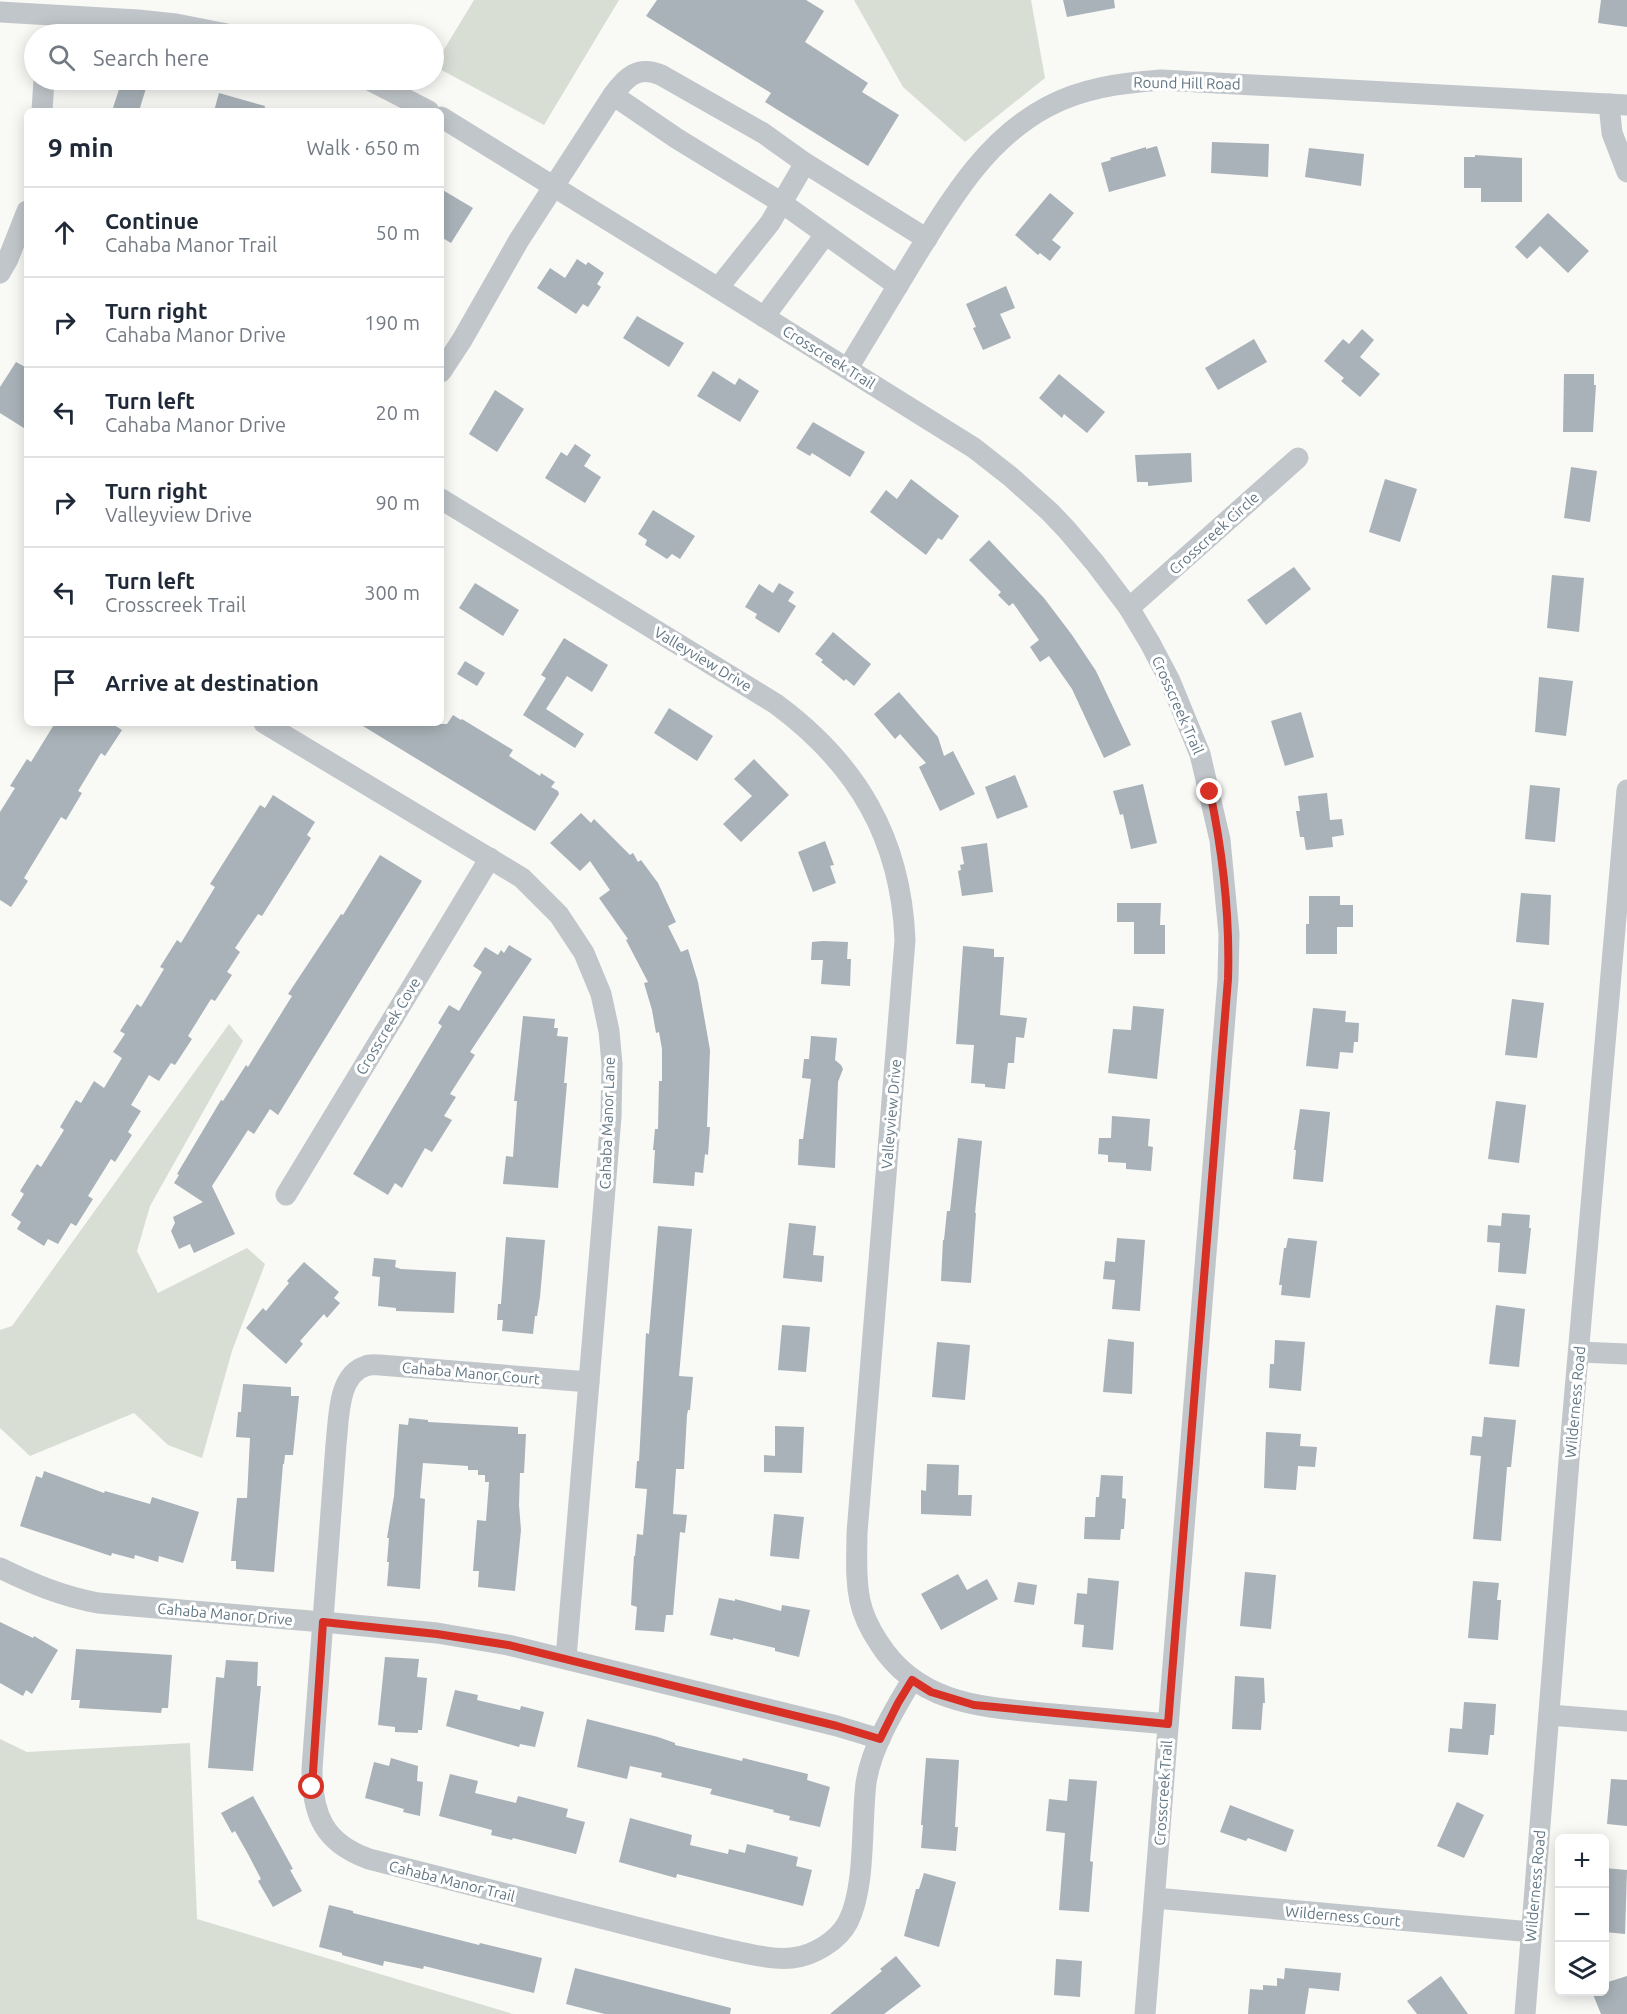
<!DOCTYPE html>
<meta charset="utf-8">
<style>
body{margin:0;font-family:Ubuntu,sans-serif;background:#f6f6f7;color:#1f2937}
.controls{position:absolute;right:18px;bottom:18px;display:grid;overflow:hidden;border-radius:9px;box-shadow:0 3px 15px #0003}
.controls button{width:54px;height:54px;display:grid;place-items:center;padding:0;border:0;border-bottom:2px solid #e0e1e3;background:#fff;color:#1f2937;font:30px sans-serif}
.stop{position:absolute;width:18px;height:18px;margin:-14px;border:4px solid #d93025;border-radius:50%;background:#fff}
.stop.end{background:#d93025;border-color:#fff;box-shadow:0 2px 6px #0008}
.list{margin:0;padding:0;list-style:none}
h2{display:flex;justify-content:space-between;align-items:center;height:78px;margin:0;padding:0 24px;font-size:26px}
h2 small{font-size:20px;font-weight:400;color:#747a83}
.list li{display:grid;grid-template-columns:39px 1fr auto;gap:18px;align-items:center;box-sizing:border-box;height:90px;padding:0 24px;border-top:2px solid #e0e1e3}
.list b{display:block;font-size:22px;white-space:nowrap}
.list p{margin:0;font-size:20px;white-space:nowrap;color:#747a83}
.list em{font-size:20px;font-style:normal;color:#747a83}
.icon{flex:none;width:33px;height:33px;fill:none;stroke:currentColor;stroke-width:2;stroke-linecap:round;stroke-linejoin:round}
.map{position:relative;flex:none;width:1627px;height:2014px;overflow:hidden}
.search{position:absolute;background:#fff;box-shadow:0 3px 15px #0003;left:24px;top:24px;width:420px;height:66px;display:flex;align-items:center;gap:15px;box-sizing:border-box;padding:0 21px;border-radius:33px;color:#747a83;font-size:22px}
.panel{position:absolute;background:#fff;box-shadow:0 3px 15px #0003;left:24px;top:108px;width:420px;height:618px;border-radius:9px}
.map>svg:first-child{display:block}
.green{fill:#d9ded5}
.building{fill:#a8b2b8}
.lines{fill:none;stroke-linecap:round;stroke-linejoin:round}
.minor{stroke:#c1c6ca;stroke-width:21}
.route{stroke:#d93025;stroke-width:8}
.labels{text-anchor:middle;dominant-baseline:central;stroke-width:6;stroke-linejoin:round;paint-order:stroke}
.street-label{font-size:15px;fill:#617683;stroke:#fff}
</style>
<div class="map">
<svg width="1627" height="2014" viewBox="0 0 1627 2014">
<rect width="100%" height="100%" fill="#f9f9f6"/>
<g class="green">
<polygon points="474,0 619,0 544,125 434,66"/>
<polygon points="854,0 1031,0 1045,78 965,142 903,87"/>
<polygon points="229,1024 243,1041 150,1206 137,1251 158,1293 247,1248 265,1264 232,1351 202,1458 168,1445 134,1413 30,1456 0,1428 0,1330 12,1326"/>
<polygon points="0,1739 27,1752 190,1743 197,1919 513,2014 0,2014"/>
</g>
<g class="building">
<polygon points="657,0 806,0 824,11 805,42 868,83 862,92 899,115 868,166 765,102 771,93 646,16"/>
<polygon points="1063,0 1114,0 1115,8 1067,17"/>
<polygon points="1601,0 1627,0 1627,27 1598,23"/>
<polygon points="122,80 132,80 147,85 139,111 112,111"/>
<polygon points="219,93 265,106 264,111 214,111"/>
<polygon points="1212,142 1269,144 1268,177 1211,173"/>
<polygon points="1157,146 1166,176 1109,192 1101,163 1111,160 1110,158 1146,147 1146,149"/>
<polygon points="1309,148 1364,154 1361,186 1305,177"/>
<polygon points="1475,155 1522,158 1522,202 1481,202 1481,188 1464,188 1464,157 1475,157"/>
<polygon points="441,189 473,208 451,243 441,237"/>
<polygon points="1050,193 1074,213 1052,240 1061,247 1050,261 1040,253 1038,255 1015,235"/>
<polygon points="1548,213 1589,251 1568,273 1540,246 1527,259 1515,247"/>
<polygon points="577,259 586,265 588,262 604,273 597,284 601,287 588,307 583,304 576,314 537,288 550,268 565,278"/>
<polygon points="1006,286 1015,308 1000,314 1011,338 983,350 973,328 976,327 966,304"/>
<polygon points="637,316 684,343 669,367 623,338"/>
<polygon points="1362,329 1374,340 1360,357 1380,374 1360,397 1341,381 1344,378 1324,361 1343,339 1349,344"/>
<polygon points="1254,339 1267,362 1218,390 1205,368"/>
<polygon points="16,362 27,368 27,430 0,413 0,387"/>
<polygon points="713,371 735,385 739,378 759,391 740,422 697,396"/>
<polygon points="1059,374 1105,412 1087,433 1064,414 1062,418 1039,398"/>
<polygon points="1564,374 1594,374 1594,385 1596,385 1593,432 1563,432"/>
<polygon points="495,390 524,409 497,452 469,434"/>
<polygon points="813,422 865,452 850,477 812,453 810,456 796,448"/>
<polygon points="575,444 591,455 584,466 601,477 585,503 545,478 561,452 567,456"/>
<polygon points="1191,453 1192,482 1148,486 1148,482 1137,482 1135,455"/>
<polygon points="1571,467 1597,471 1590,522 1564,518"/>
<polygon points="911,479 959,516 942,540 938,538 926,555 870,512 886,490 897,499"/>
<polygon points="1385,479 1417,489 1400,542 1369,532"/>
<polygon points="653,510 695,536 680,559 672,554 667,559 645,545 647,540 638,534"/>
<polygon points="989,540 1044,598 1072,635 1096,671 1131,745 1104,758 1072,689 1049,656 1040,662 1030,647 1039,640 1013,603 1009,606 998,595 1001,592 969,560"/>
<polygon points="1294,567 1311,589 1266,625 1247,600"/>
<polygon points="1552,575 1584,578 1579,632 1547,628"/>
<polygon points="475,583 519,610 503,636 459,608"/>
<polygon points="779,583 794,592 788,601 796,606 779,633 755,618 757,614 745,607 759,584 773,593"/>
<polygon points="833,632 871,664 854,686 846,679 844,681 821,662 823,660 815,654"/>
<polygon points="564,638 608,665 592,692 567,676 546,709 584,734 575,748 523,715 546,678 541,675"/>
<polygon points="465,661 485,673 477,686 457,674"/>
<polygon points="1539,677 1573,681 1566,736 1535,732"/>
<polygon points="899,692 938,737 944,756 953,751 975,794 940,811 919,767 926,763 900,734 895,739 874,714"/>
<polygon points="669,708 713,736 697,761 654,733"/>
<polygon points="1301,712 1314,757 1285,766 1271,721"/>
<polygon points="453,715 461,720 462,719 513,750 509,756 540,776 541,773 555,782 551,787 558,791 559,794 535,831 358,723 447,724"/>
<polygon points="55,723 111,723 122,730 105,756 101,753 78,791 82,793 66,820 61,817 24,878 28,881 11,907 0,900 0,812 15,788 10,786 27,759 31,762"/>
<polygon points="754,759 789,795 741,842 723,824 752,796 734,779"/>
<polygon points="1015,775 1028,807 997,819 985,787"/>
<polygon points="1143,784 1157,843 1131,849 1123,814 1120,815 1113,791"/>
<polygon points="1530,785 1560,788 1555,842 1525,839"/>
<polygon points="1327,793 1330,820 1342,819 1344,835 1332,837 1333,847 1306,850 1304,837 1300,837 1296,811 1300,811 1298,796"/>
<polygon points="273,795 315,822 307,835 311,838 262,916 258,914 235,948 240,952 227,972 232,975 215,1001 211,999 188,1036 192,1039 175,1065 171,1063 159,1081 149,1075 131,1105 141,1111 128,1132 132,1135 115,1162 111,1159 88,1196 93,1199 76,1226 71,1223 58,1244 48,1239 44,1246 17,1229 21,1222 11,1215 24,1194 20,1191 37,1164 41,1167 64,1130 60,1127 76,1100 81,1103 94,1081 104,1088 122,1058 113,1052 125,1034 120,1031 137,1004 141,1007 164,969 160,967 177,940 181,943 215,887 210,884 260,805 265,808"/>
<polygon points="581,813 591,823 594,819 630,855 633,853 638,862 641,860 658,883 676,922 668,926 681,952 688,949 698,982 710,1050 707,1127 710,1127 708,1155 705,1154 703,1173 695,1172 694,1186 653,1183 655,1150 653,1150 655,1129 658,1129 659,1081 662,1081 662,1049 659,1032 656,1033 652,1010 644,983 648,982 626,940 628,939 599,898 610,890 590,861 580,871 550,843"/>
<polygon points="825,841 834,865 830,866 836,883 813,892 798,852"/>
<polygon points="987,843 993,892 962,896 958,871 961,870 960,865 964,864 961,847"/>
<polygon points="380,855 422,881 278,1115 270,1109 254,1134 248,1130 212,1186 235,1234 194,1253 190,1244 179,1249 171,1231 175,1223 173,1217 203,1202 174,1183 179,1175 177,1174 221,1100 223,1101 246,1065 248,1067 292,996 288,994 341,914 343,915"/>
<polygon points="1521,893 1551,895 1549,945 1516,942"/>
<polygon points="1309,896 1340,896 1340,905 1353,905 1353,927 1337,927 1337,954 1306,954 1306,924 1309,924"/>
<polygon points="1117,903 1161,903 1160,925 1165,925 1165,954 1134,954 1134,922 1117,922"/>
<polygon points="823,941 848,942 847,959 851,959 850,986 821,984 823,960 811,960 812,942"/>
<polygon points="509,945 532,959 470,1052 475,1055 450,1094 456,1097 444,1116 452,1120 432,1152 425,1148 402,1188 395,1183 388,1195 353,1174 442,1026 438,1023 449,1005 459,1011 482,972 473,966 485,947 498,955 501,950 504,953"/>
<polygon points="963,946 994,949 994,957 1004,957 1000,1015 1027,1018 1024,1038 1016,1037 1014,1063 1008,1063 1005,1089 985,1087 985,1084 971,1083 974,1045 956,1044"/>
<polygon points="1512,999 1544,1003 1537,1058 1505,1055"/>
<polygon points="1133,1006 1164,1009 1157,1079 1108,1073 1113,1029 1131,1030"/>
<polygon points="1313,1008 1346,1011 1345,1022 1359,1023 1358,1042 1354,1042 1353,1053 1340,1052 1338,1069 1306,1066"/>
<polygon points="523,1016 555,1019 554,1028 558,1028 557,1036 568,1037 564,1083 567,1083 558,1188 503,1184 506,1156 513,1157 517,1101 514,1101"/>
<polygon points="811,1036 837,1038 835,1060 841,1065 843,1069 838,1082 835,1168 798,1165 799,1139 803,1139 811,1079 802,1078 804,1059 809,1059"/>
<polygon points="1496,1101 1526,1105 1519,1163 1488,1159"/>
<polygon points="1300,1109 1330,1112 1323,1182 1293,1179 1296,1150 1294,1150"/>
<polygon points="1112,1116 1150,1119 1148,1146 1153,1147 1151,1171 1126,1169 1126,1163 1108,1162 1108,1155 1098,1154 1099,1138 1111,1138"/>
<polygon points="958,1138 982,1141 975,1213 976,1213 971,1283 941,1281 943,1240 944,1240 947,1211 950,1211"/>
<polygon points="1502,1213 1530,1215 1529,1228 1531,1228 1526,1274 1498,1272 1500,1243 1487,1242 1488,1225 1501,1226"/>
<polygon points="789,1223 816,1226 813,1255 824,1256 822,1282 783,1278"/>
<polygon points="658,1226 692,1229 679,1376 693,1377 690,1410 688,1410 687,1415 684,1469 676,1469 673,1514 687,1515 685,1533 680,1532 673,1615 666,1615 664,1632 635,1630 637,1607 631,1605 634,1556 635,1556 637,1534 643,1535 647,1489 635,1488 637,1461 639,1461 646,1333 649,1334"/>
<polygon points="506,1237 545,1240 540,1297 537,1316 535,1316 533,1334 502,1331 503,1320 497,1320 498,1304 501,1304"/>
<polygon points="1117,1238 1145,1240 1140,1311 1112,1309 1115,1280 1103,1279 1105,1261 1115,1262"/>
<polygon points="1288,1238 1317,1241 1310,1298 1281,1295 1282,1285 1279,1285 1284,1248 1286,1248"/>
<polygon points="374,1258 396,1260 395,1267 401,1269 456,1272 454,1313 396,1311 396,1308 378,1306 380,1277 372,1276"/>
<polygon points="304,1262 339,1292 334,1298 340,1303 327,1318 324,1314 300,1341 303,1344 286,1364 246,1328 263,1308 266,1311 289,1283 287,1281"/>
<polygon points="1496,1305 1525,1309 1519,1367 1489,1364"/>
<polygon points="782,1325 810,1327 806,1372 778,1370"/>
<polygon points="1108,1339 1134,1342 1132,1394 1103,1392"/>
<polygon points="1275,1340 1305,1342 1301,1391 1269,1388 1270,1364 1274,1364"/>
<polygon points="937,1342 970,1345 965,1400 932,1397"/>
<polygon points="243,1384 291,1387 291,1396 299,1396 293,1455 285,1455 284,1464 283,1464 274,1572 236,1569 236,1561 231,1561 237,1498 247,1498 250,1438 236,1437 238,1412 241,1412"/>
<polygon points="1484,1417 1516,1420 1511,1467 1507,1467 1501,1541 1473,1539 1481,1456 1470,1455 1472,1436 1482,1437"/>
<polygon points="409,1418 428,1420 428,1422 518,1427 518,1434 526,1434 524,1473 520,1473 519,1505 521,1530 515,1591 478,1587 479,1571 473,1571 477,1520 486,1521 489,1482 485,1482 485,1475 478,1475 478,1470 468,1470 468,1466 423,1463 420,1498 425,1499 420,1589 387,1586 389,1562 387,1562 389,1538 387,1538 394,1496 399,1424 408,1425"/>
<polygon points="775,1426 804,1427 802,1473 764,1472 764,1455 775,1456"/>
<polygon points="1266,1432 1301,1434 1300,1446 1317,1447 1315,1467 1298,1466 1296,1490 1264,1488"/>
<polygon points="927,1464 959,1465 958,1495 972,1495 971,1516 921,1514 921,1490 926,1491"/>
<polygon points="44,1471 104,1493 105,1491 150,1504 152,1497 199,1512 183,1563 159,1556 158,1562 135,1555 134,1559 112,1553 111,1556 20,1526 36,1476 42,1478"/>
<polygon points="1101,1475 1123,1476 1122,1498 1126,1499 1124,1529 1121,1529 1120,1540 1084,1539 1085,1517 1095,1517 1096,1497 1099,1497"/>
<polygon points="774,1514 804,1517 799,1559 770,1556"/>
<polygon points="1245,1572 1276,1575 1271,1629 1240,1626"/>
<polygon points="958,1574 967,1590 987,1579 998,1599 941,1630 921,1594"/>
<polygon points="1088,1578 1119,1581 1113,1650 1082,1647 1084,1625 1074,1624 1077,1593 1087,1594"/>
<polygon points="1473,1581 1499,1583 1497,1600 1501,1600 1498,1640 1468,1638"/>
<polygon points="1018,1582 1037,1585 1034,1605 1014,1602"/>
<polygon points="719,1598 735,1601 735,1599 781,1611 782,1605 810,1610 799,1657 775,1651 775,1648 733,1638 733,1640 710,1635"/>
<polygon points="0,1622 33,1638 34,1636 58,1650 32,1694 26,1690 23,1696 0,1683"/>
<polygon points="76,1649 172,1655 168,1708 162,1708 161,1713 79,1708 80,1700 71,1700"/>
<polygon points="385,1657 419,1659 417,1677 427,1678 422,1730 418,1730 418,1733 395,1732 395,1727 378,1725"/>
<polygon points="226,1660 258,1662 257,1686 261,1686 253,1771 208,1768 216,1677 224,1678"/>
<polygon points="1235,1676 1264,1678 1265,1703 1263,1703 1261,1730 1232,1729"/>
<polygon points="455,1690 478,1695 477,1700 520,1710 521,1706 544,1712 535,1747 520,1744 519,1747 446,1726"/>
<polygon points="1464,1702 1496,1704 1494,1735 1490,1735 1488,1755 1448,1752 1450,1728 1462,1729"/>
<polygon points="587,1719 658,1737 675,1743 675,1745 742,1761 743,1758 808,1774 807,1780 830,1787 820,1827 789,1820 790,1816 773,1812 774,1810 710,1794 712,1789 661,1777 662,1773 630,1766 627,1779 577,1767"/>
<polygon points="391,1758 418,1766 417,1781 423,1782 420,1816 403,1812 404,1809 365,1798 374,1762 389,1766"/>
<polygon points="926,1758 959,1760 955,1827 958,1827 956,1851 921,1848 923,1825 921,1825"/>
<polygon points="450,1774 478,1781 475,1793 516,1803 518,1796 568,1809 566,1817 585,1822 576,1854 513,1838 512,1840 491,1835 492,1830 439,1816"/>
<polygon points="1069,1779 1097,1781 1090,1861 1093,1862 1089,1912 1059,1910 1065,1833 1046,1831 1049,1799 1067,1801"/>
<polygon points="1611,1779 1627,1780 1627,1826 1607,1824"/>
<polygon points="253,1796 293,1869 290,1870 302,1891 273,1907 258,1881 261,1879 248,1854 235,1831 232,1833 221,1813"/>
<polygon points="1457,1802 1484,1815 1464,1858 1437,1846"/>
<polygon points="1230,1805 1294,1830 1286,1852 1248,1838 1246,1841 1220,1832"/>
<polygon points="630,1818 692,1835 690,1845 728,1854 729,1849 745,1853 747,1844 798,1857 796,1866 812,1870 803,1906 677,1874 676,1878 619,1862"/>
<polygon points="1605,1868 1627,1870 1625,1934 1605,1932"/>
<polygon points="924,1873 956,1882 939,1947 904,1936 916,1889 919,1889"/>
<polygon points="329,1905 353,1911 353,1913 479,1945 480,1943 542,1958 534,1993 424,1966 423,1969 384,1961 383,1966 342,1955 342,1953 319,1947"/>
<polygon points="896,1956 921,1986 884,2014 830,2014 882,1971 880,1969"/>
<polygon points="1056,1959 1082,1961 1080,1997 1054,1995"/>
<polygon points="575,1968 731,2008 730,2014 605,2014 566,2004"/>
<polygon points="1285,1968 1341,1973 1339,1991 1309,1988 1305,2014 1248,2014 1250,1989 1263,1990 1263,1985 1277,1986 1277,1978 1284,1979"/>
<polygon points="1441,1976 1468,2014 1417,2014 1407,2001"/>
<polygon points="1627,1976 1627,2014 1601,2014 1592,1992 1605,1992 1605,1983"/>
</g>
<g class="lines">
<g class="minor">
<polyline points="0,12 138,20 176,24 227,34"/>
<polyline points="369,80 429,111"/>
<polyline points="613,95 676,138 782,203 898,286"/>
<polyline points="1609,104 1612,133 1627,172"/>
<polyline points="42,111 44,80"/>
<polyline points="441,117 718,288 974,448 1011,477 1050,512 1067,530 1095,563 1129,608 1150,643 1170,681 1200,754 1220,840 1229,934 1228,979 1145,2014"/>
<polyline points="0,273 8,259 27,211"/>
<polyline points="718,288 770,223 805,163"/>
<polyline points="764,317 825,235"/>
<path d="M 848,368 C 870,332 892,295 914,259 C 950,201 985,140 1047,107 C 1082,88 1121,83 1161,80 L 1627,105"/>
<path d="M 441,372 L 462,340 L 519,240 L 613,95 C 626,77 638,65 661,75 L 763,133 L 805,163 L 927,239"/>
<path d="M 441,499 L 776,704 C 857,764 901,838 905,940 L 857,1533 C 857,1556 855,1578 860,1601 C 863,1615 871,1631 879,1643 C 919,1706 985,1707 1053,1714 C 1091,1717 1130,1721 1168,1724"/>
<polyline points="1129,608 1298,458"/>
<polyline points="264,723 522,878 559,915 584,953 601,994 609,1031 612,1064 611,1117 566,1658"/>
<polyline points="286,1195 490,858"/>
<polyline points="1579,1352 1627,1354"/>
<path d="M 589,1382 L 380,1365 C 376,1365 370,1364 366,1366 C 337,1374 339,1421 336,1444 L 312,1769 C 312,1815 324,1843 369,1859 C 454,1881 539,1902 624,1924 C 659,1933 694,1942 730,1950 C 750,1954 772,1960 792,1958 C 813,1956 838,1941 848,1922 C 866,1887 861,1823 866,1783 C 871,1748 894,1710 912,1680"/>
<path d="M 0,1568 C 33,1584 61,1596 98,1603 L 323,1622 L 437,1633 L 508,1645 L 837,1726 L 880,1739"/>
<polyline points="1549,1715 1627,1721"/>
<polyline points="1155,1898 1531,1932"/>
<polyline points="1525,2014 1570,1448 1627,790"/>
</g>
</g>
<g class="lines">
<path class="route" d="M 312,1787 L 323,1622 L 437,1634 L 508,1645 L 837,1726 L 880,1739 L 898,1703 L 912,1680 L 931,1692 L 974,1705 L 1168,1724 L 1228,979 C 1230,916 1223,854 1210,792"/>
</g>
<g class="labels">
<g class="street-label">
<text transform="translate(1187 83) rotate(1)">Round Hill Road</text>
<text transform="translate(829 357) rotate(32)">Crosscreek Trail</text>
<text transform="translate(1214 533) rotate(-42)">Crosscreek Circle</text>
<text transform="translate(703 659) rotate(31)">Valleyview Drive</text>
<text transform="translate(1178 705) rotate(66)">Crosscreek Trail</text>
<text transform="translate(388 1026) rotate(-59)">Crosscreek Cove</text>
<text transform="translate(891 1114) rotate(-85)">Valleyview Drive</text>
<text transform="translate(607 1123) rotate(-88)">Cahaba Manor Lane</text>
<text transform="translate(471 1373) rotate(5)">Cahaba Manor Court</text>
<text transform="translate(1575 1402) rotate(-85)">Wilderness Road</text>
<text transform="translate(225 1614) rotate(5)">Cahaba Manor Drive</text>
<text transform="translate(1163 1793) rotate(-86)">Crosscreek Trail</text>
<text transform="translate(452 1881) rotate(14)">Cahaba Manor Trail</text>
<text transform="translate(1535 1886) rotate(-85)">Wilderness Road</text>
<text transform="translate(1343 1916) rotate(5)">Wilderness Court</text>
</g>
</g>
</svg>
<div class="controls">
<button>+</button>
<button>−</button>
<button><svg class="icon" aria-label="layers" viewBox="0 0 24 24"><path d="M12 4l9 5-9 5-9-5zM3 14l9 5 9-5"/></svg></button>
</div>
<div class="stop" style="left:312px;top:1787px"></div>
<div class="stop end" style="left:1210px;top:792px"></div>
<div class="search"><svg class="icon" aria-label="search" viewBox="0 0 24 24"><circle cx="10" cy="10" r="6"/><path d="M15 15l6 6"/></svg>Search here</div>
<section class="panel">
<h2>9 min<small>Walk · 650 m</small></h2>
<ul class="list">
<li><svg class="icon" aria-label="ahead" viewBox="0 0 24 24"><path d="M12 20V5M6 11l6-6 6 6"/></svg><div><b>Continue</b><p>Cahaba Manor Trail</p></div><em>50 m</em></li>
<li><svg class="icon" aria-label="right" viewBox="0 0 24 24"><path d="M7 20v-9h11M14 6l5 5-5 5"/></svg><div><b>Turn right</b><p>Cahaba Manor Drive</p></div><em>190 m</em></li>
<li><svg class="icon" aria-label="left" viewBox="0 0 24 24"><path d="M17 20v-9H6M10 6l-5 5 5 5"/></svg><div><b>Turn left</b><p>Cahaba Manor Drive</p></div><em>20 m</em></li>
<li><svg class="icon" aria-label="right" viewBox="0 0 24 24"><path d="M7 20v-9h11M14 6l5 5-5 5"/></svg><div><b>Turn right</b><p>Valleyview Drive</p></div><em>90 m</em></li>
<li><svg class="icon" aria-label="left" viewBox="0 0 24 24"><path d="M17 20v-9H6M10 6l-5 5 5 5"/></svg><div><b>Turn left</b><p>Crosscreek Trail</p></div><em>300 m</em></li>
<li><svg class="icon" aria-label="arrive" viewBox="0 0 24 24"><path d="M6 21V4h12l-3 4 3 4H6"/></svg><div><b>Arrive at destination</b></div></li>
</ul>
</section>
</div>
